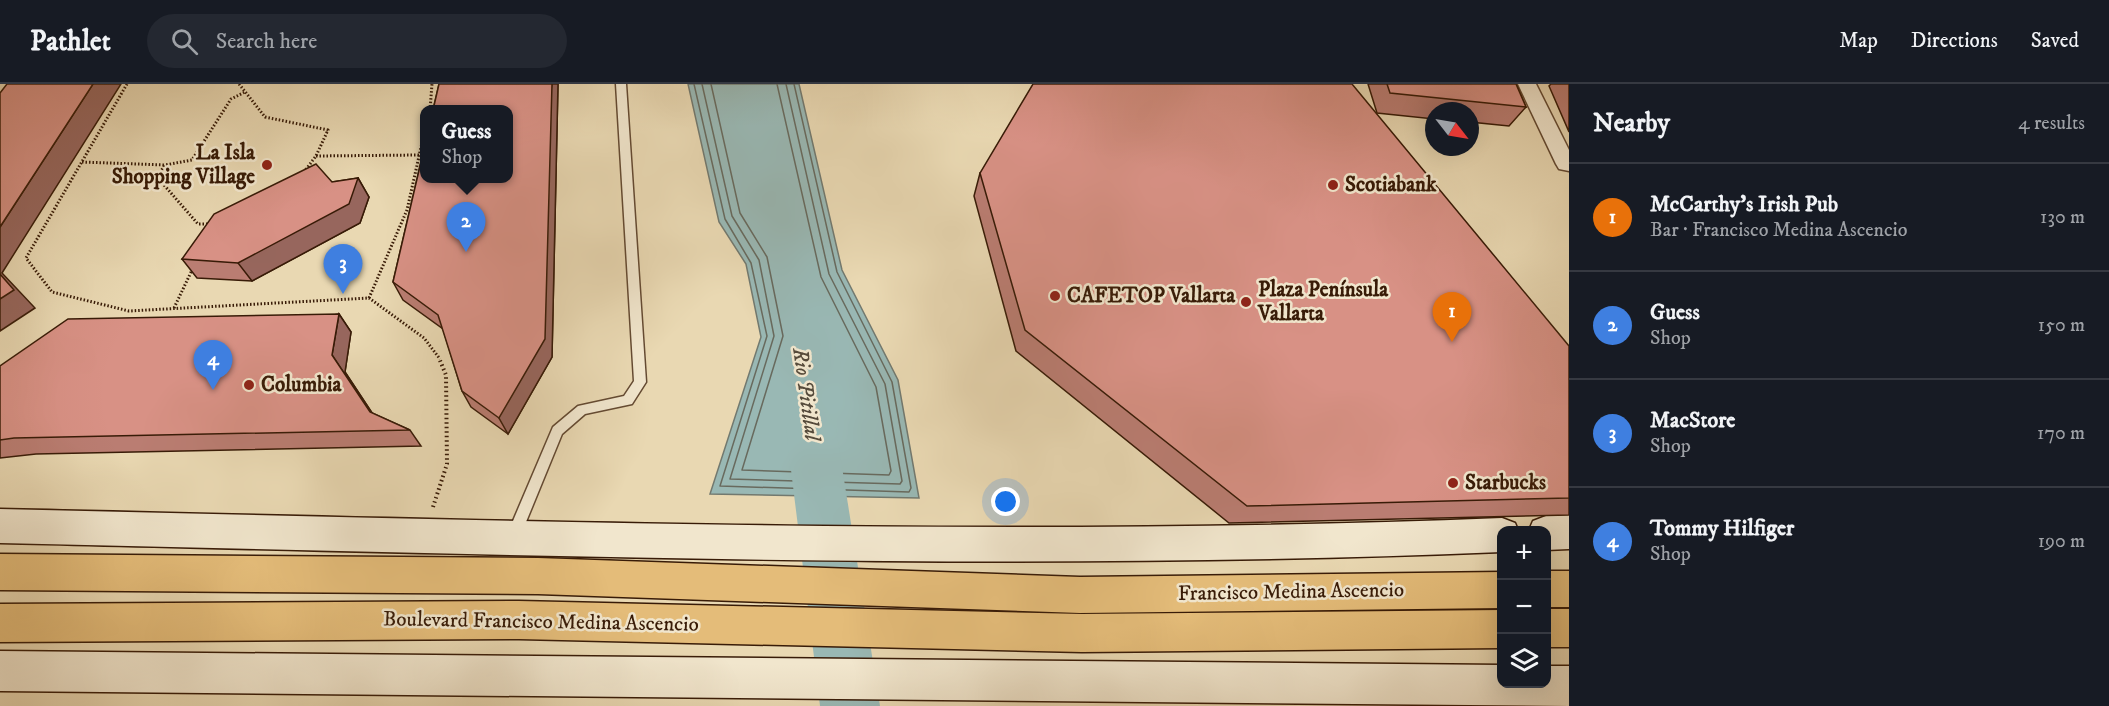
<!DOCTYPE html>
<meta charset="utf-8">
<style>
body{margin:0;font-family:"IM FELL DW Pica",serif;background:#242831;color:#f1f3f6}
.controls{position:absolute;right:18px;bottom:18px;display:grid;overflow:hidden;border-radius:12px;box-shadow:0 6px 24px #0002}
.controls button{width:54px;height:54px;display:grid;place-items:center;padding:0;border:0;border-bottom:2px solid #363941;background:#171b24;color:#f1f3f6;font:30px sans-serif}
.compass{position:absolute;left:1425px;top:18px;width:54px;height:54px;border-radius:50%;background:#171b24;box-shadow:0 6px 24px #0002;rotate:121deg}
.you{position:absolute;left:1006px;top:418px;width:21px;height:21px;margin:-15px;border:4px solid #fff;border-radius:50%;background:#1a73e8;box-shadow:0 0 0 9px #1a73e833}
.badge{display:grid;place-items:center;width:39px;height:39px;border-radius:50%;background:#c59692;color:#fff;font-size:20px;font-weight:700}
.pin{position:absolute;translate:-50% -50px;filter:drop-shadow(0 2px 3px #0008)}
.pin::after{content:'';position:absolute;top:32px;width:21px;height:18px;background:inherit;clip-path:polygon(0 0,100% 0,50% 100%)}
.popup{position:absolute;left:420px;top:21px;width:93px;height:78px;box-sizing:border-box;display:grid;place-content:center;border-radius:12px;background:#171b24;filter:drop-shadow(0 2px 4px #0005);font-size:20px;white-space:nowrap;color:#9ea1a6}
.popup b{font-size:22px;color:#f1f3f6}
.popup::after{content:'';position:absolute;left:50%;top:100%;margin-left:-12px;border:12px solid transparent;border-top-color:#171b24}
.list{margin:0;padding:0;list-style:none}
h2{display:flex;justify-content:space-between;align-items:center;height:78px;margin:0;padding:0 24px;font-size:26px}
h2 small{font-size:20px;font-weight:400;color:#9ea1a6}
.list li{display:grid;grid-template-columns:39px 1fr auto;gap:18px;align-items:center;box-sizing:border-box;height:108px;padding:0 24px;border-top:2px solid #363941}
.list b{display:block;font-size:22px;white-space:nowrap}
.list p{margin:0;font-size:20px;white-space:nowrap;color:#9ea1a6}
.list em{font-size:20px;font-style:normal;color:#9ea1a6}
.icon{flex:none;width:33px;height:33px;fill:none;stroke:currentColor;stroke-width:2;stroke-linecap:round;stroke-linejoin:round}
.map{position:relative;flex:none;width:1569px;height:622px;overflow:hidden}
header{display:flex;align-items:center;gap:36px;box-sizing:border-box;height:84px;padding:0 30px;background:#171b24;border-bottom:2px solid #363941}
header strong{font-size:28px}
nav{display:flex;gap:33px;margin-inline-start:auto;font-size:21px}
.search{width:420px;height:54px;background:#242831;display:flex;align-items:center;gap:15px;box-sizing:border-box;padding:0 21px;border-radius:33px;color:#9ea1a6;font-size:22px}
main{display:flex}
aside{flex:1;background:#171b24}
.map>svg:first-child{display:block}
.water{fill:#99b8b4;stroke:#72796f;stroke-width:1.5}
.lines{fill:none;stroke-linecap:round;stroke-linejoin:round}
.shore{stroke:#686a5e;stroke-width:1.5}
.river{fill:#99b8b4;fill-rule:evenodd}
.lane-casing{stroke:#644a32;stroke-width:3}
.street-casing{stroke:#644a32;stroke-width:3}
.secondary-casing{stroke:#381b07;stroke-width:3}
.highway-casing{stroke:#381b07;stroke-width:3}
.path-far1{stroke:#381b07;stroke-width:3;stroke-dasharray:1.5 2;stroke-linecap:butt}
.path{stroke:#381b07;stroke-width:4;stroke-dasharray:1.5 3;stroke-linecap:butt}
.lane{fill:#f1e6cd;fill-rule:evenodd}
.street{fill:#f1e6cd;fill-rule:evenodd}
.secondary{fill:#f1e6cd;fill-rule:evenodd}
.highway{fill:#e4bc79;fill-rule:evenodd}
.wall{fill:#ba7d72;stroke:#381b07;stroke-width:1.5}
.shaded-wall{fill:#97665d;stroke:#381b07;stroke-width:1.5}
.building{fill:#d89185;stroke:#381b07;stroke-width:1.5}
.poi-dot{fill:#8f2418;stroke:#f1e6cd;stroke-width:2}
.labels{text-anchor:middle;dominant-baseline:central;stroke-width:5;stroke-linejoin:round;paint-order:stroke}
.poi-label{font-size:21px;font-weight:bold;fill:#381b07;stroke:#f1e6cd;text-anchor:start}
.street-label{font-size:21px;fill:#381b07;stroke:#f1e6cd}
.water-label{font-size:22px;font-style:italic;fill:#554a3b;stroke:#f1e6cd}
</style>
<header>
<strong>Pathlet</strong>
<div class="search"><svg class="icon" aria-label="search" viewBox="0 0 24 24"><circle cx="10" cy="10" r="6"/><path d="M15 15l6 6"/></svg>Search here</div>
<nav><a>Map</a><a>Directions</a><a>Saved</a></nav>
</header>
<main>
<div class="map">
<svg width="1569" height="622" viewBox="0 0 1569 622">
<rect width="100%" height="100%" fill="#e9d8b2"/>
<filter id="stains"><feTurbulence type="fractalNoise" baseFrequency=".00333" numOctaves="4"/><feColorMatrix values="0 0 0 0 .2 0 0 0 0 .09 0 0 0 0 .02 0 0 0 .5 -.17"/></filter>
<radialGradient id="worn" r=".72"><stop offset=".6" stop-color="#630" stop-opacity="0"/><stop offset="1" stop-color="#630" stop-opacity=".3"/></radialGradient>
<polygon class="water" points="688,0 799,0 842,186 898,296 919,414 710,410 761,253 746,180 719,138"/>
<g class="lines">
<g class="shore">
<polyline points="694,0 725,135 751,179 767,252 720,402 909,408 911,404 892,298 837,188 794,0"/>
<polyline points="702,0 732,132 759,176 774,252 730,395 900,400 902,397 885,300 829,190 786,0"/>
<polyline points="711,0 740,129 767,173 783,252 742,386 889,391 891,387 876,303 821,193 777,0"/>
</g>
<polygon class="river" points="811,323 829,330 836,345 880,622 820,622 786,345 793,330"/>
<g class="lane-casing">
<polygon id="lane" points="616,0 626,0 646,298 632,320 585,330 562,350 519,455 514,457 509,455 507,451 553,343 578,322 624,312 634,297"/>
</g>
<g class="street-casing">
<polygon id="street" points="1518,0 1536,0 1569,66 1569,87 1559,85 1556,80"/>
</g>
<g class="secondary-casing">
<g id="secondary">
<path d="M 0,425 C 500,436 1002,454 1502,434 L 1515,439 L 1518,446 L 1502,446 L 1502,468 C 1001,489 500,470 0,459 Z"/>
<polygon points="1569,431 1569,465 1546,466 1546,446 1529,446 1533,437 1546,432"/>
<polygon points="0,567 1502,581 1502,600 1546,600 1546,582 1569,582 1569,622 0,607"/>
</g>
</g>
<g class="highway-casing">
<g id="highway">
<polygon points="0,470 538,474 1080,493 1502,488 1502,524 1080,529 538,510 0,506"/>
<rect x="1546" y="487" width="23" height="36"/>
<polygon points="519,517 1082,530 1502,526 1502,564 1082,568 519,555 0,558 0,520"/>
<rect x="1546" y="525" width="23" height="38"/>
</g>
</g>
<g class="path-far1">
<polyline points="127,0 26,174 52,208 129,227 369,214 424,254 440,275"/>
<polyline points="239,0 265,33 328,46 316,72 304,88"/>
<polyline points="430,26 432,0"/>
<polyline points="316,72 419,71"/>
<polyline points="82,78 164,81"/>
<polyline points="211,140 198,140 157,93 165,81 192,76 231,15 245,8"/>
<polyline points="369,214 407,126 424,50"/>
<polyline points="174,224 193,184"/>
</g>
<polyline class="path" points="433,423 447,380 446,291 439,274"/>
<use href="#lane" class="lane"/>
<use href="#street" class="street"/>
<use href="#secondary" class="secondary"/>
<use href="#highway" class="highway"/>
</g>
<g class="wall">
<polygon points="439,0 558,0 552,273 508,350 471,323 462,307 443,245 403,216 393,198"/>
<polygon points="1368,0 1516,0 1526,23 1509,42 1470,38 1470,27 1434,27 1434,35 1377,29"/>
<polygon points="1551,0 1569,0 1569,48 1549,2"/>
<polygon points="980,89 1569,262 1569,431 1229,439 1016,267 974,112"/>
<polygon points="358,94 369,113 360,139 252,197 197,194 182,175 332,98"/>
<polygon points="339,230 351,248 345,288 372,329 410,346 421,362 36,370 0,374 0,282"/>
</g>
<g class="shaded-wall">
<polygon points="93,0 121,0 2,189 35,224 0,247 0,143"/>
<polygon points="552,0 558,0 552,273 508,350 499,334"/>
<polygon points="358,94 369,113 360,139 252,197 238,179"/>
<polygon points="339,230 351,248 345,288 382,344 370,328 332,271"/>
</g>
<g class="building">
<polygon points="7,0 93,0 0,143 0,9"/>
<polygon points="439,0 552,0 545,255 499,334 462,307 438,231 393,198 424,65 424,94 508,94 508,26 433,26"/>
<polygon points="1033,0 1352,0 1569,262 1569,414 1247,422 1025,246 980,89"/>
<polygon points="1387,0 1516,0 1526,23 1390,9"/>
<polygon points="316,80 332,98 358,94 349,120 238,179 182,175 214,130"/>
<polygon points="0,190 14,206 0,215"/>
<polygon points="339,230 332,271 370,328 410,346 14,354 0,356 0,282 68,235"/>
</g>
<g class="poi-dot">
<circle cx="267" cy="81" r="6"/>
<circle cx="1333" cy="101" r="6"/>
<circle cx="1055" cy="212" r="6"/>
<circle cx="1246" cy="218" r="6"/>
<circle cx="249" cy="301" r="6"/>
<circle cx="1453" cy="399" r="6"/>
</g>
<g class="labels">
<g class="poi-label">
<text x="255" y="69" text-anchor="end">La Isla<tspan x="255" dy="24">Shopping Village</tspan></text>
<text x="1345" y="101">Scotiabank</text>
<text x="1258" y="206">Plaza Península<tspan x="1258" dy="24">Vallarta</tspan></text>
<text x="1067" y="212">CAFETOP Vallarta</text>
<text x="261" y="301">Columbia</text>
<text x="1465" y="399">Starbucks</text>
</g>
<g class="street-label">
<text transform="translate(1291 508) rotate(-1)">Francisco Medina Ascencio</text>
<text transform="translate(541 538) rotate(1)">Boulevard Francisco Medina Ascencio</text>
</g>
<g class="water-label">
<text transform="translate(806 310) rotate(82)">Rio Pitillal</text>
</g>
</g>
<rect width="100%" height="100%" filter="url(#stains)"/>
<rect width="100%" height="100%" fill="url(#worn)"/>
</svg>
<div class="controls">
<button>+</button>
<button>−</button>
<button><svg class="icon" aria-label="layers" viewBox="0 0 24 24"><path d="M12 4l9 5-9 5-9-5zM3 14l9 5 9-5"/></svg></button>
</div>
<svg class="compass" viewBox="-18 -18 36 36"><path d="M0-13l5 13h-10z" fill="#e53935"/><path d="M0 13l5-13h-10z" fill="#9ea1a6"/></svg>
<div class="you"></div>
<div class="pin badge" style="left:1452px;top:258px;background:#e8710a">1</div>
<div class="pin badge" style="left:466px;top:168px;background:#3f7fe0">2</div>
<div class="popup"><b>Guess</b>Shop</div>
<div class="pin badge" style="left:343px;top:210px;background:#3f7fe0">3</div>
<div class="pin badge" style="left:213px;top:306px;background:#3f7fe0">4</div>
</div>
<aside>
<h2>Nearby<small>4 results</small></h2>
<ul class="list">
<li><span class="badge" style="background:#e8710a">1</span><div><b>McCarthy’s Irish Pub</b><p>Bar · Francisco Medina Ascencio</p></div><em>130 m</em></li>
<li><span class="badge" style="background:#3f7fe0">2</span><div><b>Guess</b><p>Shop</p></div><em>150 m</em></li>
<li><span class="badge" style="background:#3f7fe0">3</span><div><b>MacStore</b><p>Shop</p></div><em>170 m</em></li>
<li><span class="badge" style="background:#3f7fe0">4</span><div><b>Tommy Hilfiger</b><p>Shop</p></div><em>190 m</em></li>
</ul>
</aside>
</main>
